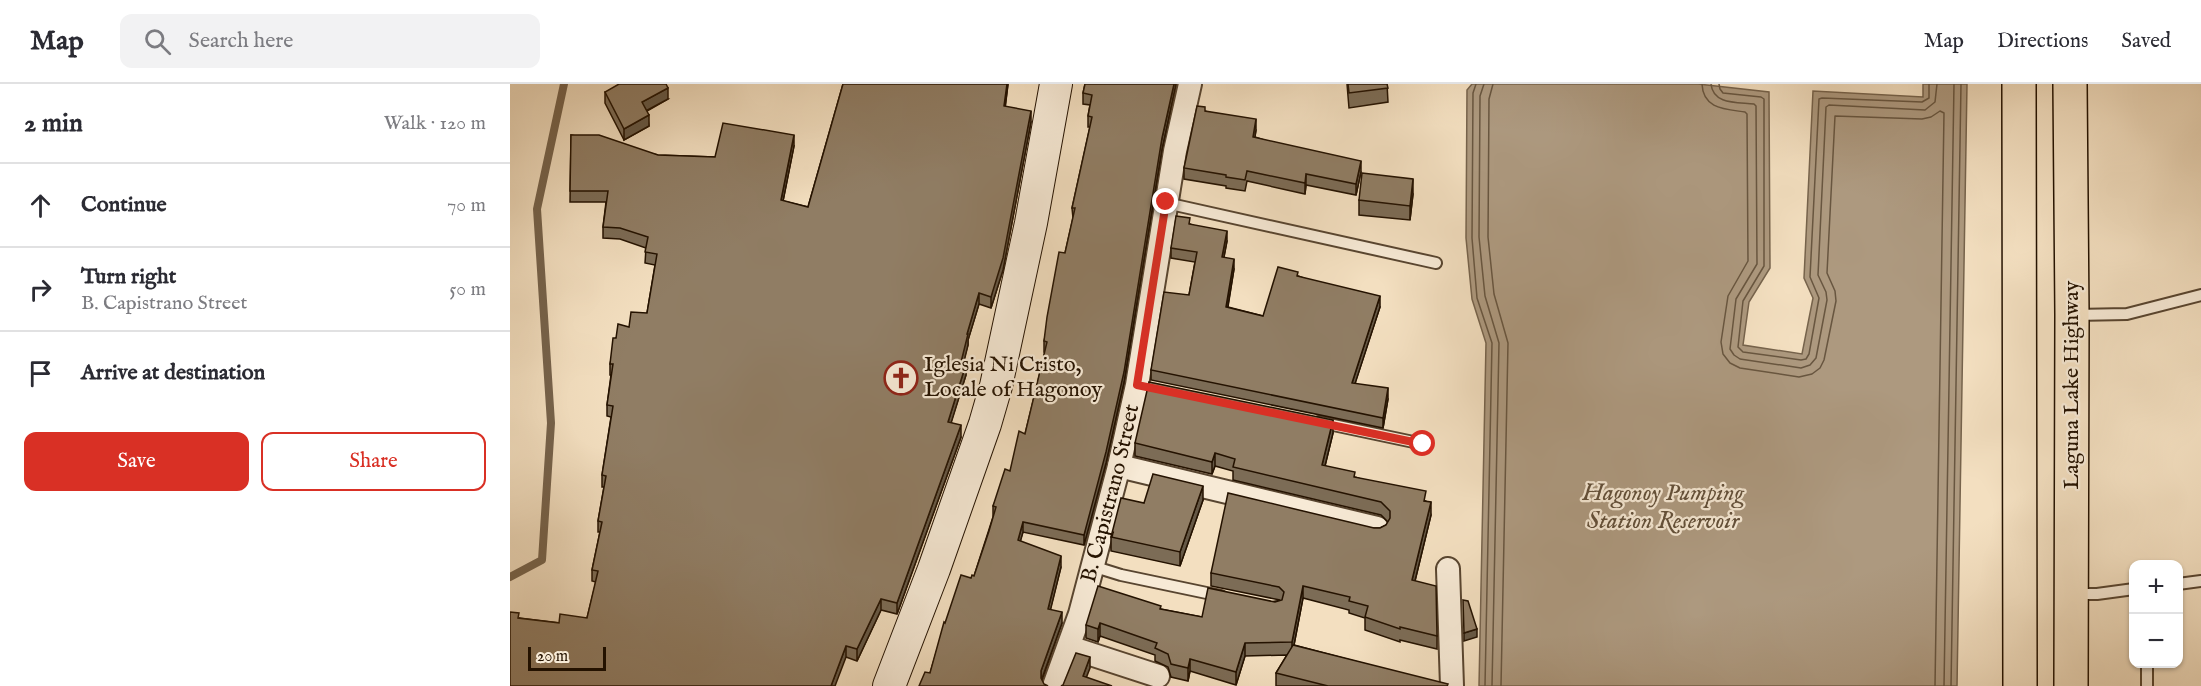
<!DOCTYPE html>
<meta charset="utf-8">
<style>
body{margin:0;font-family:"IM FELL English",serif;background:#f2f2f3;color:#2b2b33}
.controls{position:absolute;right:18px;bottom:18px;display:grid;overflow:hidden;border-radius:12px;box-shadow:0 2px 4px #0004}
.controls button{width:54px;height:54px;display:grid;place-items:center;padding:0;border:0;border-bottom:2px solid #e1e1e2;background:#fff;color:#2b2b33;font:30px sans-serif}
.scale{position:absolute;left:18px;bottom:15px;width:78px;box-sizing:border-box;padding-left:6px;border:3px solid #241200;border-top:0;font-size:16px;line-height:21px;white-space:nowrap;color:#241200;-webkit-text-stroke:4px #f7ead6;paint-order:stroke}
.stop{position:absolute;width:18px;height:18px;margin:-14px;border:4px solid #d93025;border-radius:50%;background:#fff}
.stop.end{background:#d93025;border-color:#fff;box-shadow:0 2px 6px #0008}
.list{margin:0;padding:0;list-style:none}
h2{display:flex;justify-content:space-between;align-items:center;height:78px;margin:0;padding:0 24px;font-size:26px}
h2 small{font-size:20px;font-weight:400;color:#7c7c81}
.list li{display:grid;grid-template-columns:39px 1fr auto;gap:18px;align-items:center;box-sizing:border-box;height:84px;padding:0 24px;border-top:2px solid #e1e1e2}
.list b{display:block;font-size:22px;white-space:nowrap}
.list p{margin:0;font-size:20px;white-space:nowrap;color:#7c7c81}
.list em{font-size:20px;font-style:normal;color:#7c7c81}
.actions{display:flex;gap:12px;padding:18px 24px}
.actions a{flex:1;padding:14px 0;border:2px solid #d93025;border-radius:12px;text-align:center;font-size:21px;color:#d93025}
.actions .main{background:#d93025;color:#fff}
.icon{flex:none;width:33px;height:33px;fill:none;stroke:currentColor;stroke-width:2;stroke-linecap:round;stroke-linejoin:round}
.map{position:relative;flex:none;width:1691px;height:602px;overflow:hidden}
header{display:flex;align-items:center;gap:36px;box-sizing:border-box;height:84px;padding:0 30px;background:#fff;border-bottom:2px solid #e1e1e2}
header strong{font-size:28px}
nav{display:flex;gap:33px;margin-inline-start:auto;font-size:21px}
.search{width:420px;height:54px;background:#f2f2f3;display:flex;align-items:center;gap:15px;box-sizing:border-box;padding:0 21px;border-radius:12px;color:#7c7c81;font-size:22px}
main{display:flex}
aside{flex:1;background:#fff}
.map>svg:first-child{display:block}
.water{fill:#ad997f;stroke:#76634c;stroke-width:1.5}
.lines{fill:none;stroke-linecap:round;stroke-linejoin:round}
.shore{stroke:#685640;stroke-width:1.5}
.stream{stroke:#76634c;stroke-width:8}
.lane-casing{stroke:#584530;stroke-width:14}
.street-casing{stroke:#584530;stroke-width:26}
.secondary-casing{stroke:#241200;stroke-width:34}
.primary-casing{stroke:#241200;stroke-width:36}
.lane{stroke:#f7ead6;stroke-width:10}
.street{stroke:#f7ead6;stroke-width:22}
.secondary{stroke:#f7ead6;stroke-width:32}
.primary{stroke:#f3dfc0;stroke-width:33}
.wall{fill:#7c6c56;stroke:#241200;stroke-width:1.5}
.shaded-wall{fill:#655846;stroke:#241200;stroke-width:1.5}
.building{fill:#907d64;stroke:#241200;stroke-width:1.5}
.route{stroke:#d93025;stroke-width:8}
.labels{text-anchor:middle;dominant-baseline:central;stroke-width:4.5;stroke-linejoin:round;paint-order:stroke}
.poi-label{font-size:22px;fill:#241200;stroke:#f7ead6;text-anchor:start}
.street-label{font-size:22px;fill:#241200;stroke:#f7ead6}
.water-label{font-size:24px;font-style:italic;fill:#624f39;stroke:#f7ead6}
</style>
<header>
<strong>Map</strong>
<div class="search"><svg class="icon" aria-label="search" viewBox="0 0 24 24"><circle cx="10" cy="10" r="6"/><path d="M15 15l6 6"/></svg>Search here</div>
<nav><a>Map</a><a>Directions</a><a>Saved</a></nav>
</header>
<main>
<aside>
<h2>2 min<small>Walk · 120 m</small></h2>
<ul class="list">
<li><svg class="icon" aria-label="ahead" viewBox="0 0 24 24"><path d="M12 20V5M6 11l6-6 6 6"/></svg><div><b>Continue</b></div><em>70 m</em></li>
<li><svg class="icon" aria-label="right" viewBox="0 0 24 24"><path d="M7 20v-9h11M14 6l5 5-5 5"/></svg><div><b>Turn right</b><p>B. Capistrano Street</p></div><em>50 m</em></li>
<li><svg class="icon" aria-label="arrive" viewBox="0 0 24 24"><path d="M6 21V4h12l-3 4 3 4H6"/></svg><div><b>Arrive at destination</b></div></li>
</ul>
<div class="actions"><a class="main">Save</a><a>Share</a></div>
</aside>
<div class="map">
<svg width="1691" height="602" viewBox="0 0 1691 602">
<rect width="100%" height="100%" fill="#f3dfc0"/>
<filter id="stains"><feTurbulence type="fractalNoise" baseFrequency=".00333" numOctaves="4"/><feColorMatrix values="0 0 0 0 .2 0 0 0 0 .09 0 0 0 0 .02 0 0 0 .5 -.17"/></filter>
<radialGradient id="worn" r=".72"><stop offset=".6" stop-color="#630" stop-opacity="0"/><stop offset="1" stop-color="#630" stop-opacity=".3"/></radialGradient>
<polygon class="water" points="962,0 1188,0 1259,8 1260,184 1239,218 1233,261 1292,270 1303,214 1294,194 1303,7 1413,13 1413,0 1457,0 1447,602 969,602 976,259 962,215 956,154 957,6"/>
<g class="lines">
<g class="shore">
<polyline points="966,0 963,9 962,154 967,214 982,259 975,602"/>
<polyline points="974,0 970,12 969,153 975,212 989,259 982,602"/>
<polyline points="983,0 979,15 978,153 984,210 998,259 991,602"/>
<path d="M 1192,0 C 1193,25 1215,25 1235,28 L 1237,30 L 1238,177 L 1218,212 L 1211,258 L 1213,270 L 1220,279 L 1230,284 L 1289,293 L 1302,290 L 1310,284 L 1314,276 L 1326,217 L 1325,207 L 1317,189 L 1325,32 L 1412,35 L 1421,33 L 1430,27 L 1434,29 L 1425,602"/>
<path d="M 1201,0 C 1203,21 1228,18 1244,20 L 1246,22 L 1247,180 L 1226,215 L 1220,265 L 1224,271 L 1230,275 L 1291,284 L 1300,281 L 1306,274 L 1317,216 L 1316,208 L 1308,191 L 1316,23 L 1319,21 L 1415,26 L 1425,18 L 1427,0"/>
<polyline points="1209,0 1210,5 1213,9 1251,13 1254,15 1254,182 1233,217 1228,263 1233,268 1291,276 1296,275 1299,270 1309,214 1300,193 1309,15 1312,14 1412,18 1419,14 1419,0"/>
<polyline points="1434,602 1444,0"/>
<polyline points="1441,602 1451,0"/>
</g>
<polyline class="stream" points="0,493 32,476 41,339 27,125 54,0"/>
<g class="lane-casing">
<g id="lane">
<polyline points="656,119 926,179"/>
<polyline points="1565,231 1617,230 1691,211"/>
<polyline points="809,338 913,360"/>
<polyline points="582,482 611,491 711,512"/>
<polyline points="1668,500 1691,497"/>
<polyline points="1565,510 1587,510 1624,505"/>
<polyline points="1637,602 1637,580"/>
</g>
</g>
<g class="street-casing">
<g id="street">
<polyline points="609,382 867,444"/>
<polyline points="938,485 942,602"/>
<polyline points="559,563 648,592"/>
<path id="s1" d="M 544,602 L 570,530 L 609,382 L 627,301 L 665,67 L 680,0"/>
</g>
</g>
<g class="secondary-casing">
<polyline id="secondary" points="379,602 424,485 475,340 486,302 521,139 546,0"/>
</g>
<g class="primary-casing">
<g id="primary">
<polyline points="1509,0 1510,602"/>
<polyline points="1560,0 1562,231 1561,602"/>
</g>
</g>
<use href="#lane" class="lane"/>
<use href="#street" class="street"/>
<use href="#secondary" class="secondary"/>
<use href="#primary" class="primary"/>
</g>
<g class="wall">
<polygon points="333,0 498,0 495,23 521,38 493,186 481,224 469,220 458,256 458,261 453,279 456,291 441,338 451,353 387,530 371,526 347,577 336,573 9,534 49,539 77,534 86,498 82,497 82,486 90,448 88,448 88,437 94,403 92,403 92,391 101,333 97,332 97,321 101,291 100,291 100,280 106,254 137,229 145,181 135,179 136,164 110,155 93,154 93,143 96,118 60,118 61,51 148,71 205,73 284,62 273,117 298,123"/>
<polygon points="575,0 666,0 652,65 614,298 596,379 574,461 513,448 510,457 551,483 540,526 552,539 532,596 420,589 435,539 461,494 464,492 483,433 483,422 500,387 515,350 535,268 534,268 534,257 555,169 563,134 562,124 580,43 578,43 578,32 580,21 573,20 573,9"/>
<polygon points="837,0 877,0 878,18 839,24"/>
<polygon points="95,8 158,15 137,27 139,42 114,56 95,19"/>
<polygon points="695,27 746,46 745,53 851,88 846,111 796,101 795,110 737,97 735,107 716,104 716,102 674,95 674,84"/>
<polygon points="903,110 900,136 849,131 849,116"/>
<polygon points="680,140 717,157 714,173 724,185 718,223 753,232 788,192 870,223 845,299 878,315 873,344 641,296 641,286 679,211 685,178 661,174 661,164"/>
<polygon points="823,349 815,382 845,393 916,417 921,431 905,497 927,552 927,565 890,556 890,558 855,546 855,534 839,529 839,526 793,514 784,561 938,602 766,602 766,589 777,571 735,572 726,601 680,587 678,597 661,593 658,583 645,577 645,571 590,552 588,558 576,554 576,541 651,525 692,533 770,516 701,502 701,489 864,444 870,444 876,441 878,438 871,431 723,396 723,387 705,382 702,390 625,372 625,359"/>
<polygon points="693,416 670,482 601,467 601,453 634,419"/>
</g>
<g class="shaded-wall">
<polygon points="497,0 498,0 494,34 494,22"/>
<polygon points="664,0 666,0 652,65 614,298 596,379 574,461 574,451 652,54"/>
<polygon points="158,4 158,15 132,29 132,18"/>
<polygon points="521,27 521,38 493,186 481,224 481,213"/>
<polygon points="139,31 139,42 114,56 114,45"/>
<polygon points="746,35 746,46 743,64 743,53"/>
<polygon points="284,51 284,62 271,127 271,116"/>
<polygon points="851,77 851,88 846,111 846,100"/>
<polygon points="796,90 796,101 795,110 795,99"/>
<polygon points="903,95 903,110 900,136 900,122"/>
<polygon points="717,147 717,157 712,183 712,173"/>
<polygon points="724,175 724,185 716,233 716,223"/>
<polygon points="469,209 469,220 458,256 458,261 451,290 451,278 457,250"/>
<polygon points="870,212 870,223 842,309 842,299"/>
<polygon points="456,280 456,291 438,349 438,338"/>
<polygon points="878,304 878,315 873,344 873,334"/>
<polygon points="823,336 823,349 812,394 812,381"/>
<polygon points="451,341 451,353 387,530 387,519"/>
<polygon points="705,369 705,382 702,390 702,378"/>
<polygon points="693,402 693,416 670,482 670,468"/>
<polygon points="921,418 921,431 902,509 902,496"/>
<polygon points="513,438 513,448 508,466 508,456"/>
<polygon points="551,472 551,483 538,536 538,525"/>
<polygon points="793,502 793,514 782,571 782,558"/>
<polygon points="371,515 371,526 347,577 347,565"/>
<polygon points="552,528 552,539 531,597 531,587"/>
<polygon points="590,539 590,552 588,558 588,545"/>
<polygon points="967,545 967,553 954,557 954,549"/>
<polygon points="735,559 735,572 726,601 726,588"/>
<polygon points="336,562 336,573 325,602 321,602"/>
<polygon points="580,573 580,584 573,602 573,592"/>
<polygon points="680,575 680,587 678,597 678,584"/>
</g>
<g class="building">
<polygon points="109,0 156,0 158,4 132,18 139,31 114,45 95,8"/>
<polygon points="333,0 497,0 494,22 521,27 493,174 481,213 469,209 457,250 458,250 451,278 456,280 438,338 451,341 387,519 371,515 347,565 336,562 321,602 0,602 0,528 9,529 8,534 49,539 50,530 77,534 88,487 82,486 92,438 88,437 96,392 92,391 103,322 97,321 103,280 100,280 103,254 106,254 108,240 119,243 121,228 137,229 147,170 135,168 138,153 110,144 93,143 98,107 60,107 61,51 89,51 148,71 205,73 213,39 284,51 271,116 298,123"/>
<polygon points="575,0 664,0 652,54 614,288 596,368 574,451 513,438 508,456 551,472 538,525 552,528 531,587 531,594 534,600 538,602 409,602 415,588 420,589 434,538 435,539 451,491 461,494 462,491 464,492 479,447 486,423 483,422 495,385 500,387 509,347 515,350 537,258 534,257 537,233 549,168 555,169 565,124 562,124 582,33 578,32 582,11 573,9"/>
<polygon points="838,0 877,0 878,4 839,9"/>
<polygon points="687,22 695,23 695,27 746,35 743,53 851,77 846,100 796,90 795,99 737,87 735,96 716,93 716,91 674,84"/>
<polygon points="852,89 903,95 900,122 849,116"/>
<polygon points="666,132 680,134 679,140 717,147 712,173 724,175 716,223 753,232 768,183 788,188 787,192 870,212 842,299 878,304 873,334 641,286 654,208 679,211 687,168 661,164"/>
<polygon points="639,298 823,336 812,381 845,388 844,393 916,407 914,417 921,418 902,496 926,502 927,552 890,543 890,545 855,533 858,522 839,517 840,513 793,502 782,558 735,559 726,588 680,575 678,584 661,580 658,570 645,564 647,559 590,539 588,545 576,541 588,502 651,522 650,525 692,533 698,504 765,518 772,516 774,508 769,503 701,489 718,409 864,444 870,444 876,441 880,434 880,427 871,418 723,383 725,375 705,369 702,378 625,359"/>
<polygon points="643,390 693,402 670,468 601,453 611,414 634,419"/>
<polygon points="953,516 958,517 967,545 954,549"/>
<polygon points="783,561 938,600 937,602 818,602 766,589"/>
<polygon points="566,569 580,573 573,592 602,602 551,602 553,601"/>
</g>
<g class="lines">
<polyline class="route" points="656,118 627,301 913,360"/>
</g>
<defs>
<g id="church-ring" transform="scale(1.725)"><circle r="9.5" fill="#f7ead6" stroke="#8f2418" stroke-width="1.5"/><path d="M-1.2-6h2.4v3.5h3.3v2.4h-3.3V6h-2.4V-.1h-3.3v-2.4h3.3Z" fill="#8f2418"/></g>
</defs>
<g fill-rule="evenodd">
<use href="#church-ring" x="391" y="294"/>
</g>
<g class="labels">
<g class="poi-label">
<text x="414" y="281">Iglesia Ni Cristo,<tspan x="414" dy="25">Locale of Hagonoy</tspan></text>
</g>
<g class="street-label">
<text transform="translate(1562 301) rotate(-90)">Laguna Lake Highway</text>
<text stroke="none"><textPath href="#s1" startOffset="201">B. Capistrano Street</textPath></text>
</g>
<g class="water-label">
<text x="1153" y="409">Hagonoy Pumping<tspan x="1153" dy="28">Station Reservoir</tspan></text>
</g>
</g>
<rect width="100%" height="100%" filter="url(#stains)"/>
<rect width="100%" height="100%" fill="url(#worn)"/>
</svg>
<div class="controls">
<button>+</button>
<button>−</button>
</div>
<div class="scale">20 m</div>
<div class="stop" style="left:913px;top:360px"></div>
<div class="stop end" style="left:656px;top:118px"></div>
</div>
</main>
